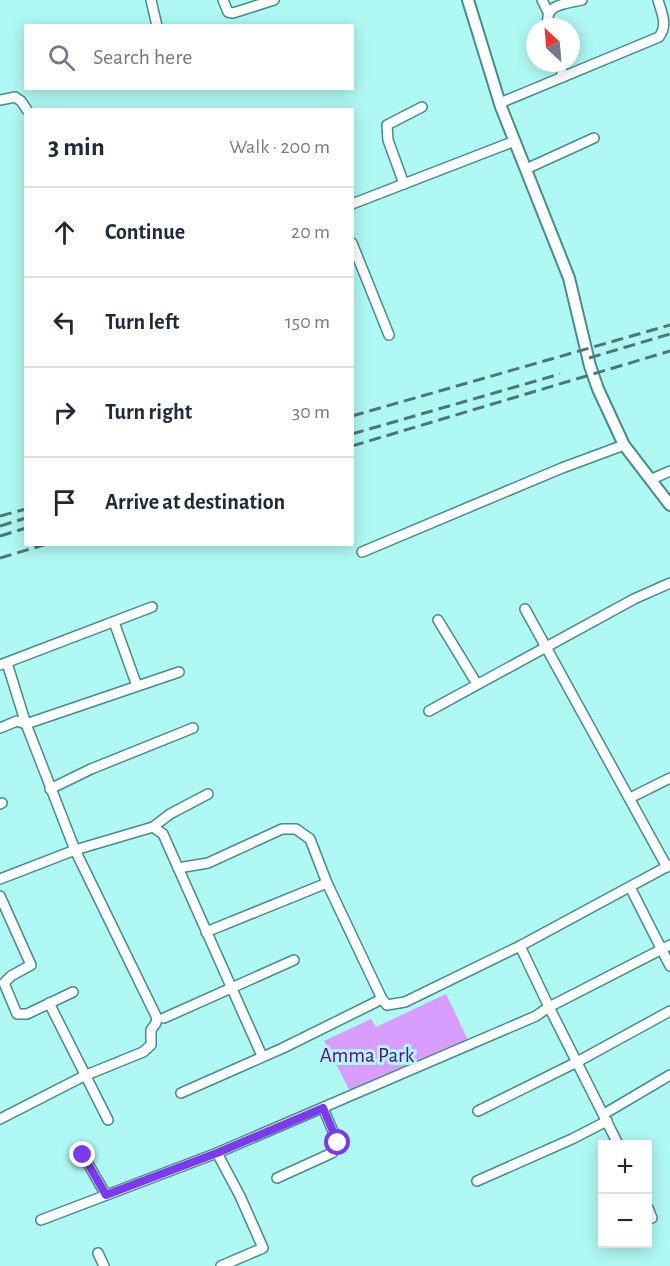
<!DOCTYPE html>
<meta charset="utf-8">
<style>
body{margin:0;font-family:"Alegreya Sans",sans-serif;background:#f6f6f7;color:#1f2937}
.controls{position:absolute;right:18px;bottom:18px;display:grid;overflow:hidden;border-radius:0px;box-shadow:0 3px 15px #0003}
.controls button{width:54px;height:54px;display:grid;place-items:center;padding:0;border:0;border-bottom:2px solid #e0e1e3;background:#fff;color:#1f2937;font:30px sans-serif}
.compass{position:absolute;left:526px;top:18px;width:54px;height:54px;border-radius:50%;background:#fff;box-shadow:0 3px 15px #0003;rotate:334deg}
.stop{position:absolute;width:18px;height:18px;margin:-14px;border:4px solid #7c3aed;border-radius:50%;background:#fff}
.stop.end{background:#7c3aed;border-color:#fff;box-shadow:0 2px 6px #0008}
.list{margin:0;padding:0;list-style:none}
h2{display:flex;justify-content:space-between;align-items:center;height:78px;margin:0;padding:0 24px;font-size:26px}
h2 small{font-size:20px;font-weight:400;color:#747a83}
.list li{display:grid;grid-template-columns:39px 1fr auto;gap:18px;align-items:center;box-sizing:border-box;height:90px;padding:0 24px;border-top:2px solid #e0e1e3}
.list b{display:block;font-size:22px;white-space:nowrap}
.list em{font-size:20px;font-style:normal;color:#747a83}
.icon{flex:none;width:33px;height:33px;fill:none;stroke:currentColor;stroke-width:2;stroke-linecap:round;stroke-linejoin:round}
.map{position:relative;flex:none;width:670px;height:1266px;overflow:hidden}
.search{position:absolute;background:#fff;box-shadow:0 3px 15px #0003;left:24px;top:24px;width:330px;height:66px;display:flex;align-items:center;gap:15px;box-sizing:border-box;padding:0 21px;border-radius:0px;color:#747a83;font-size:22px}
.panel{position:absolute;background:#fff;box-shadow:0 3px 15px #0003;left:24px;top:108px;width:330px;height:438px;border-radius:0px}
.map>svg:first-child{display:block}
.green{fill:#d89dff}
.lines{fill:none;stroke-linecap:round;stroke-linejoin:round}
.minor-casing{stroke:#458d89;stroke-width:12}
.tertiary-casing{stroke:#458d89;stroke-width:14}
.minor{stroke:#fff;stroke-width:9}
.tertiary{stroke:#fff;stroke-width:10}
.rail{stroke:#4b7875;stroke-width:3;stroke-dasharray:12 6;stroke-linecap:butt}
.route{stroke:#7c3aed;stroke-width:8}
.labels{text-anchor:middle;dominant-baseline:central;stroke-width:6;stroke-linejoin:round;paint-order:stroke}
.park-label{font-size:21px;fill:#670990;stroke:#aff8f3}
</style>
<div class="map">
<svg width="670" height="1266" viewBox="0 0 670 1266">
<rect width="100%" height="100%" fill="#aff8f3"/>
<polygon class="green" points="446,994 468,1040 397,1074 351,1093 324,1041 371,1019 376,1027"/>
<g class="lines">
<g class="minor-casing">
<g id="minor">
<polyline points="151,0 157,26"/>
<polyline points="223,0 228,12 233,13 274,0"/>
<polyline points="542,0 548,12"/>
<path d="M 549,27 C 542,4 565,4 582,0"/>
<polyline points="560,63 563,77"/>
<polyline points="0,100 15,97 21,101 27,110"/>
<path d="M 500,103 L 659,37 C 668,25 662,14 658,0"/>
<polyline points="526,169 594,138"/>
<polyline points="404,184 388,140 387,125 422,107"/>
<polyline points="352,204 515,141"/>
<polyline points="352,243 389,335"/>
<polyline points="652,479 670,471"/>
<polyline points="362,552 562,468 624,445"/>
<polyline points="525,609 667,867"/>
<polyline points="438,620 477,684"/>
<polyline points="114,622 137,686"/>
<polyline points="0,665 152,607"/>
<polyline points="429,711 634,599 670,583"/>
<polyline points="0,728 17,721 26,724 179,672"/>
<polyline points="50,789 91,769 193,728"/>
<polyline points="630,798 670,778"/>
<polyline points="0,804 2,803"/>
<polyline points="153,827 170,814 208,794"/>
<polyline points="178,868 208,863 282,829 296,829 310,839 327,883 382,999 387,1005 405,1002 520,946"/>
<polyline points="0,879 75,850 153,827 163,834 262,1056"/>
<polyline points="630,887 670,966"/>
<polyline points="0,896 31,965 11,976 4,983 17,1014 27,1014 73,992"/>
<polyline points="206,932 327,883"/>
<polyline points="49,1003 108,1120"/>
<polyline points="164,1018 294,960"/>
<polyline points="181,1093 283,1048 382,999"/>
<polyline points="478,1111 577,1062 670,1011"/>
<polyline points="604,1114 670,1075"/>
<polyline points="0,1119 84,1076 143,1052 151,1045 151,1030 156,1023 157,1018 75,850 26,724 7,663"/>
<polyline points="618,1144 549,1007 670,945"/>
<polyline points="217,1153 240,1196 263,1248 221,1266"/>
<polyline points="83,1155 106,1195"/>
<polyline points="277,1178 332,1153 337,1147 338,1143 323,1108"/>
<polyline points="477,1181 572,1139 607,1121"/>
<polyline points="648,1208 652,1218"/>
<polyline points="41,1220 217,1153 536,1016 549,1007 520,946 670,865"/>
<polyline points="98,1253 104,1266"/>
</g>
</g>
<g class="tertiary-casing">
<polyline id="tertiary" points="468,0 501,107 569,278 590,366 598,389 624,445 670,505"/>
</g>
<use href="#minor" class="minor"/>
<use href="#tertiary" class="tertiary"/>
<g class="rail">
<polyline points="589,358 670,334"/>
<polyline points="352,416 670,325"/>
<polyline points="352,434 560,374"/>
<polyline points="352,446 670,351"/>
<polyline points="0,516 26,509"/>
<polyline points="0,526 26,518"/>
<polyline points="0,536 26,528"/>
<polyline points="0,558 47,544"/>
</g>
</g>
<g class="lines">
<polyline class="route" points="83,1155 106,1195 217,1153 323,1108 338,1143"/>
</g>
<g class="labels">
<g class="park-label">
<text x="367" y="1055">Amma Park</text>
</g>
</g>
</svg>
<div class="controls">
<button>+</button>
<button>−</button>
</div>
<svg class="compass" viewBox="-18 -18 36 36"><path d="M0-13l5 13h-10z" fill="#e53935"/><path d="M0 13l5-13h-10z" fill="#747a83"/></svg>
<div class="stop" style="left:338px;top:1143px"></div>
<div class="stop end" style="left:83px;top:1155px"></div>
<div class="search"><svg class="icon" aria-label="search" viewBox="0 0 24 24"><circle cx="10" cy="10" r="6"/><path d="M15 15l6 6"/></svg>Search here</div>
<section class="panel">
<h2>3 min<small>Walk · 200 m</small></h2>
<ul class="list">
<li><svg class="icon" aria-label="ahead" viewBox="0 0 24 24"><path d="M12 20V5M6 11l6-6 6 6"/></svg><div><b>Continue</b></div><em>20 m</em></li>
<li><svg class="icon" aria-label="left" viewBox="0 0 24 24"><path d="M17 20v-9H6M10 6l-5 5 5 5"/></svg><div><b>Turn left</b></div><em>150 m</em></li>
<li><svg class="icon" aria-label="right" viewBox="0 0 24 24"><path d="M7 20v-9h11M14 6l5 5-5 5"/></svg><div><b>Turn right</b></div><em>30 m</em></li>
<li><svg class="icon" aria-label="arrive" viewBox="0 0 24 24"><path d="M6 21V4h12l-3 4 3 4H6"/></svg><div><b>Arrive at destination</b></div></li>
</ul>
</section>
</div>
